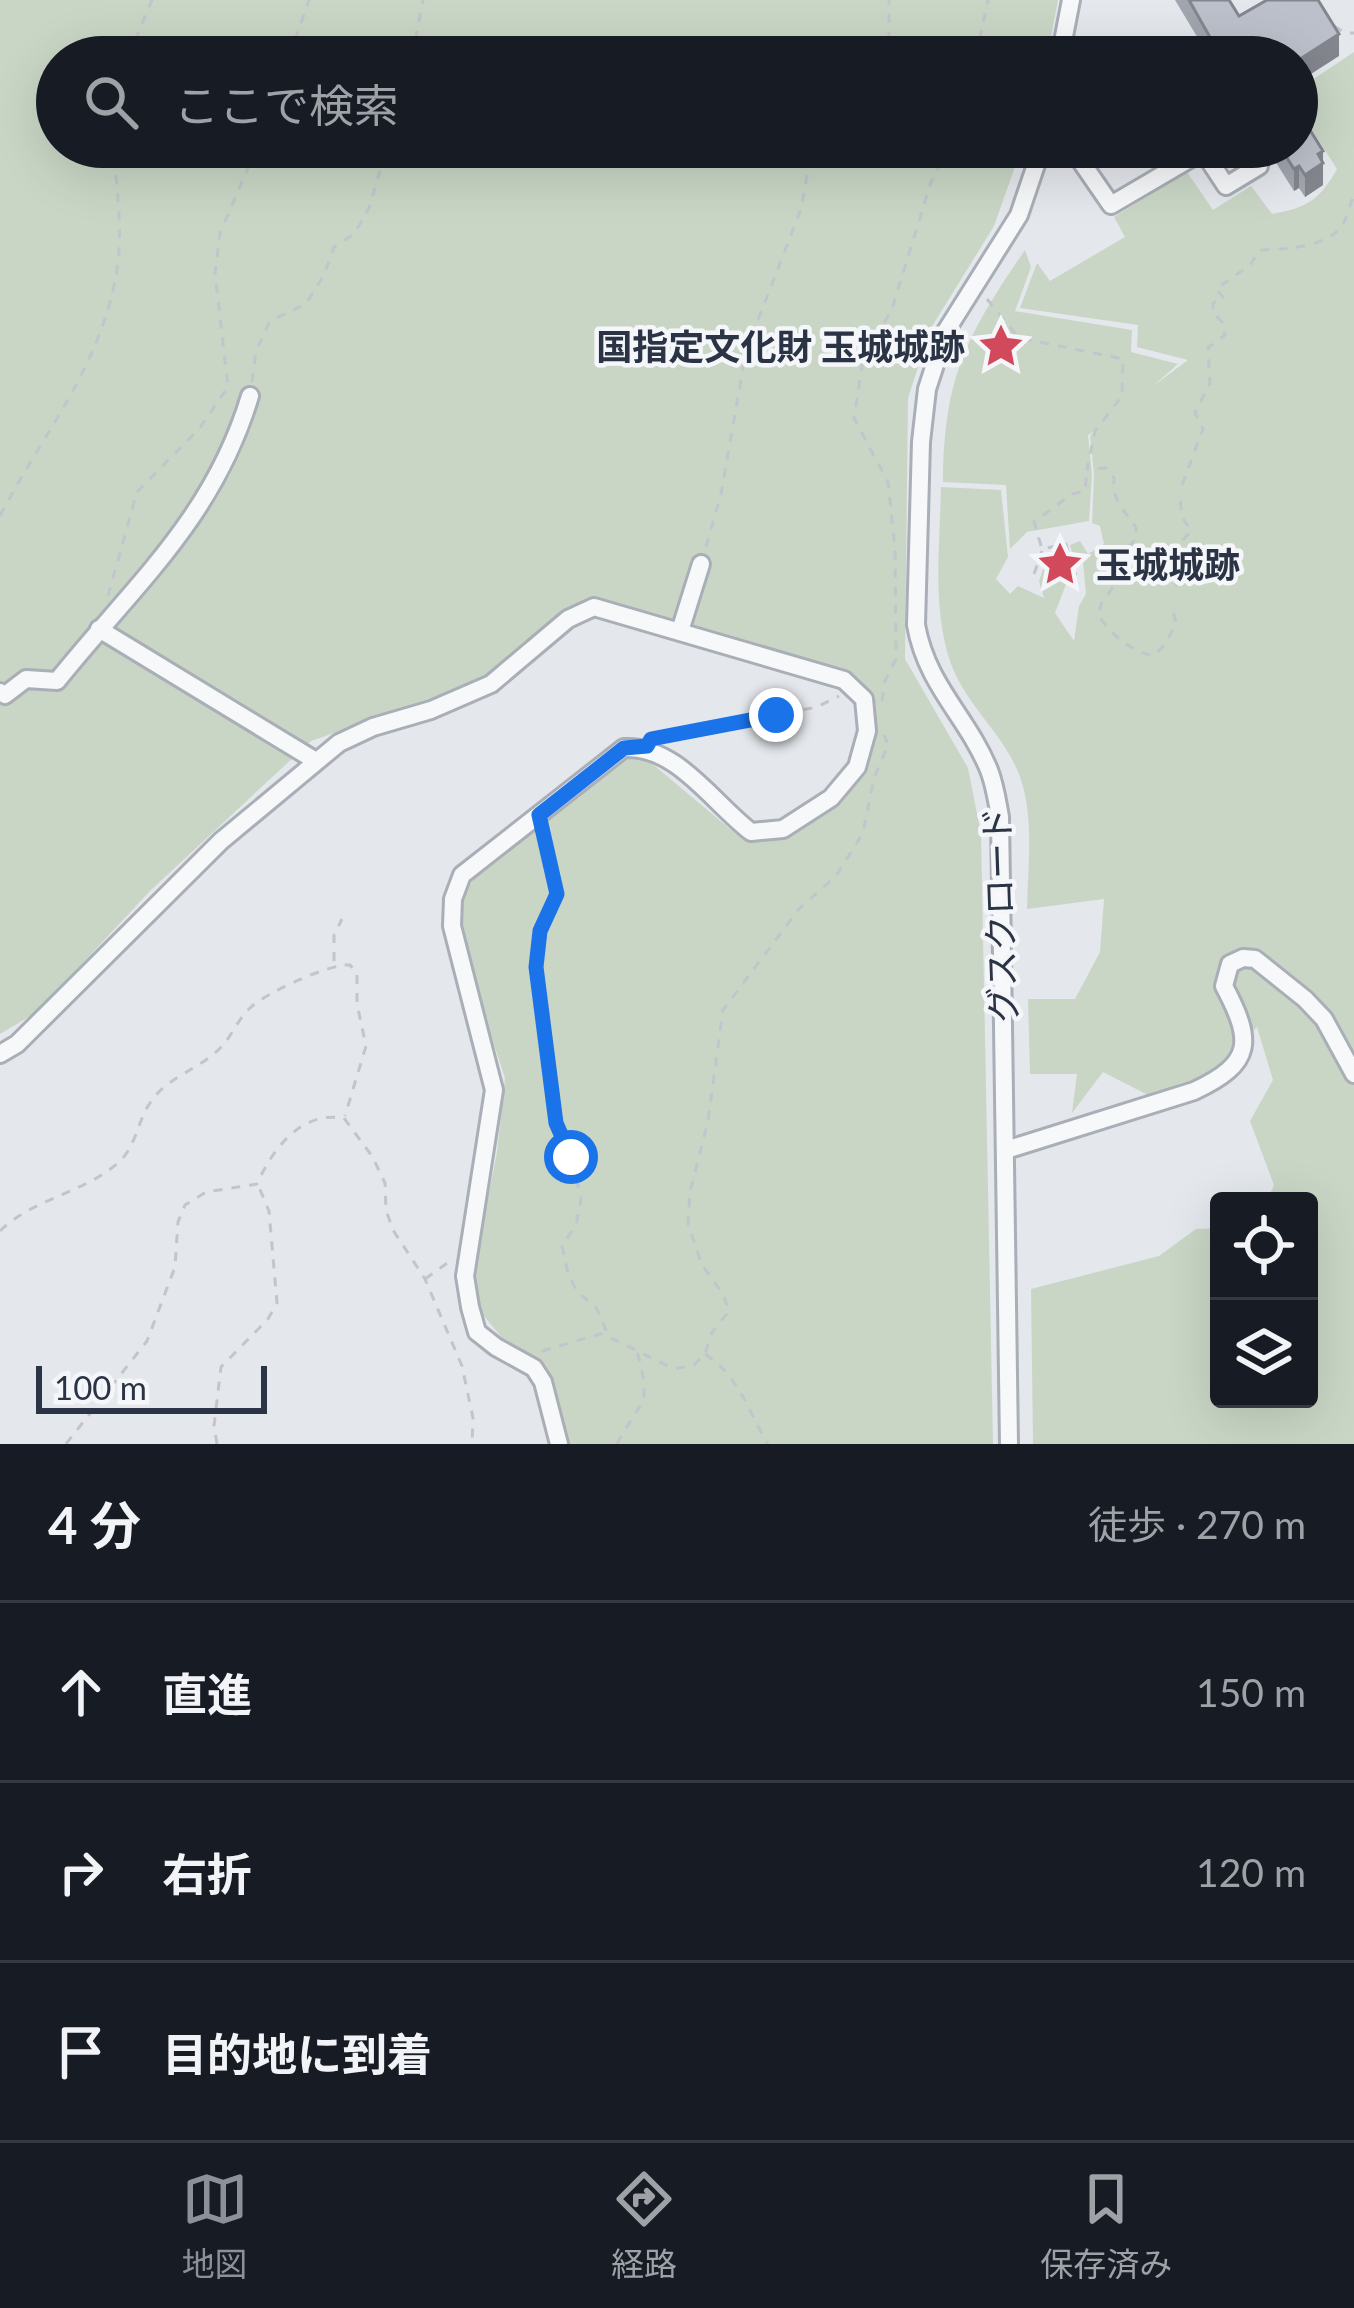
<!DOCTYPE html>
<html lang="ja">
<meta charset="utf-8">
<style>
body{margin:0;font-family:Lato,"Noto Sans JP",sans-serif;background:#242831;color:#f1f3f6}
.controls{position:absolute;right:36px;bottom:36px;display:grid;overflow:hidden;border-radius:12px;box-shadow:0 12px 48px #0002}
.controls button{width:108px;height:108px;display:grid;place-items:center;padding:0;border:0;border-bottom:3px solid #363941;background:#171b24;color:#f1f3f6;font:60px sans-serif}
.scale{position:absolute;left:36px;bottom:30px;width:231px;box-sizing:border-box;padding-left:12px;border:6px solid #2b3445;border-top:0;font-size:33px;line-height:42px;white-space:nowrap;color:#2b3445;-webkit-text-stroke:9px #f4f6f9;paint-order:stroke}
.stop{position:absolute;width:36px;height:36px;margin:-27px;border:9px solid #1a73e8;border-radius:50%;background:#fff}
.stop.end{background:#1a73e8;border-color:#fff;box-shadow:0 3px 12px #0008}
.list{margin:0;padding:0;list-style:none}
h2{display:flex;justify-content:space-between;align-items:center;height:156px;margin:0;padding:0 48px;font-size:51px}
h2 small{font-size:39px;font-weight:400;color:#9ea1a6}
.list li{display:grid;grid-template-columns:78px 1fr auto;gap:36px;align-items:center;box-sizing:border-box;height:180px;padding:0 48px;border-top:3px solid #363941}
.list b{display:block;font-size:45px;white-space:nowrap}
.list em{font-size:39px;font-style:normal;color:#9ea1a6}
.icon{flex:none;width:66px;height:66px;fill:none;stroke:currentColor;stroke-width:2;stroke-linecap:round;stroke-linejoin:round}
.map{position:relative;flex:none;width:1354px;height:1444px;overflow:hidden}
.search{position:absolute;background:#171b24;box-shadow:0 12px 48px #0002;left:36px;right:36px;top:36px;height:132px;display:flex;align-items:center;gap:30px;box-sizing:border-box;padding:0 42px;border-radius:66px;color:#9ea1a6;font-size:45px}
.sheet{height:696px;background:#171b24}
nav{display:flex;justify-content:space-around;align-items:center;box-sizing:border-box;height:168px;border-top:3px solid #363941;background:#171b24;font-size:33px;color:#9ea1a6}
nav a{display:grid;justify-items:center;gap:6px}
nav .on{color:#8c9099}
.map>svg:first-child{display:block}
.green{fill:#c9d6c5}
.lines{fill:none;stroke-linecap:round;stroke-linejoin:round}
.minor-casing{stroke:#a9aeb7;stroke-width:22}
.path{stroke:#c2c5cb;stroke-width:3;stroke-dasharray:9 9;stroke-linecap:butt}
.minor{stroke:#f7f8fa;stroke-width:16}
.wall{fill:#a1a5ae}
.shaded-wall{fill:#83868d}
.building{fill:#bbc0ca;stroke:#83868d;stroke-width:3}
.route{stroke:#1a73e8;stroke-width:15}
.labels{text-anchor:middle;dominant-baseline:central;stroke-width:9;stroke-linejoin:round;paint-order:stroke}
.poi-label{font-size:36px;font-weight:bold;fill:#2b3445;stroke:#f4f6f9;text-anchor:end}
.street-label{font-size:36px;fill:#2b3445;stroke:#f4f6f9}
</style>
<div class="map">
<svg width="1354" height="1444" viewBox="0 0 1354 1444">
<rect width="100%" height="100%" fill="#e4e7ec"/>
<g class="green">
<polygon points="0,0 1058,0 1047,57 57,57 57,147 1022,147 994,226 931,328 908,398 905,659 968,768 981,834 993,1444 563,1444 546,1365 503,1339 479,1310 475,1265 497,1152 505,1078 467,963 460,899 480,870 615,760 643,756 736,834 762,840 794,833 840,803 867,772 876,732 868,692 843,672 601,598 576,605 476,684 311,741 150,891 37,1012 0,1034"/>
<path d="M 1354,52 L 1354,1444 L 1033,1444 L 1031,1289 L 1159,1256 L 1196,1229 L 1219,1228 L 1219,1399 L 1309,1399 L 1309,1201 L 1267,1201 L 1274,1185 L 1250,1121 L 1273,1080 L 1257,1027 L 1212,1073 L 1148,1095 L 1103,1072 L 1072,1113 L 1077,1074 L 1030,1074 L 1028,999 L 1075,999 L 1100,952 L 1104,899 L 1027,909 C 1028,862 1036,805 1014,763 C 996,727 963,700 950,661 C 932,607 940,544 941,487 L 1001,490 L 1008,557 L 996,579 L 1010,594 L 1018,586 L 1044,598 L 1039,581 L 1049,552 L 1063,550 L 1073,566 L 1055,613 L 1074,641 L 1079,606 L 1086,594 L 1083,562 L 1073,556 L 1070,545 L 1080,541 L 1088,554 L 1104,544 L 1100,526 L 1092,523 L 1094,475 L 1090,436 L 1095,431 L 1088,435 L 1092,474 L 1089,521 L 1027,532 L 1010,549 L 1006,485 L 943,482 C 944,376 967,335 1025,250 L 1031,267 L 1015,311 L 1132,330 L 1131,352 L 1178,364 L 1153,386 L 1188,360 L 1137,347 L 1138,325 L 1020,308 L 1037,263 L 1050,281 L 1125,237 L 1114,217 L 1187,172 L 1213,210 L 1251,186 L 1272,214 C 1306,208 1319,201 1337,169 L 1297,107 L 1297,90 Z"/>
</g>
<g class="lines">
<g class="minor-casing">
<g id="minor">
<polyline points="1060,57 1071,0"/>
<polyline points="1064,147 1080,160 1111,205 1210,147"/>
<polyline points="1203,151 1226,186 1259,166"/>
<polyline points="99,629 316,761"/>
<polyline points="680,631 701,564"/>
<path d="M 0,692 L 5,695 L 26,679 L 57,681 C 134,585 213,519 250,396"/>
<path d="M 0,1054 L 17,1044 L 221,841 L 339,743 L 373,727 L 431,710 L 491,684 L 568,619 L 594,607 L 844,680 L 864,699 L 867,731 L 857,767 L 831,798 L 783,829 L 751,832 C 712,802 676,745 624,748 L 462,875 L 453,899 L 452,926 L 494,1090 L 465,1276 L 470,1307 L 477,1332 L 496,1347 L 534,1368 L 543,1382 L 559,1444"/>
<path d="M 1006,1150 L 1194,1091 C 1254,1063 1253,1041 1224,986 L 1230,964 L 1243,958 L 1255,959 L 1305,999 L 1324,1019 L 1354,1074"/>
<path d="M 1009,1444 L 1000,817 C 997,801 995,785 989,770 C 967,716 927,686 916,625 L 921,442 L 927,389 L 946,331 L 1019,215 L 1042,147"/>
</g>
</g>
<g class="path">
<polyline points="1334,26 1345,33 1354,33"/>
<polyline points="128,57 152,0"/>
<polyline points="289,57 309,0"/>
<polyline points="412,57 423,0"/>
<polyline points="883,57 889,47 889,0"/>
<polyline points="976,57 988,0"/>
<path d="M 987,299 L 1019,338 L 1123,359 L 1122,396 L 1095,431 L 1087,469 L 1107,468 L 1114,478 C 1112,503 1124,508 1136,528 L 1136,538 L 1116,563 L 1114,586 L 1102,602 L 1098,614 C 1110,635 1130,650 1153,656 L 1165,645 L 1176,623 L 1172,606"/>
<polyline points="252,382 256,351 270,321 306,304 324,275 334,247 354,234 369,208 387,147"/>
<path d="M 1182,485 L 1203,429 L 1195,413 L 1210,383 L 1208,348 L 1225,335 L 1222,322 L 1213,313 L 1213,303 L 1224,298 L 1216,289 L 1250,265 L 1260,250 C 1285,249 1329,248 1343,224 C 1348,216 1349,205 1354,196"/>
<path d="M 0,516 C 43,433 98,371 116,276 C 124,235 116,188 114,147"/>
<polyline points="706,547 721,494 746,351 801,209 808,170 819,147"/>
<polyline points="1034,574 1042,551"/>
<polyline points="1073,581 1079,564 1070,560 1066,544 1042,549 1034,522 1072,494 1085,491 1087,471"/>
<polyline points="1176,586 1191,567 1192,556 1185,549 1183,540 1191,531 1182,517 1180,499"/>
<polyline points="108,596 137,492 199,429 228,387 215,273 220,233 257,147"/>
<polyline points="882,701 885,681 896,659 895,549 888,482 854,418 863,360 892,309 931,182 949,147"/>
<polyline points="662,737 817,707 839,696"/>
<polyline points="542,830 557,894 540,931 536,967 545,1065 556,1123 571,1157 581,1199 576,1225 562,1246 568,1273 577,1292 596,1307 609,1337 674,1369 694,1365 705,1354 711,1334 729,1311 723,1294 702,1265 688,1224 690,1192 708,1121 723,1010 799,909 836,876 863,833 874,778 888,745 884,735"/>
<polyline points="334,961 334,935 342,919"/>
<path d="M 0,1231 C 33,1198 86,1193 120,1161 C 136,1146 138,1120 150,1103 C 166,1078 195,1071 216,1052 C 230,1041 236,1021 250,1008 C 265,993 331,963 350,965 L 357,973 L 357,1004 L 366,1046 L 345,1116"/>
<polyline points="425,1279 450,1261"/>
<polyline points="542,1351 607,1332"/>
<path d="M 705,1354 C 740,1377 747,1410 768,1444"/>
<path d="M 66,1444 L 147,1341 L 175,1267 L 178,1222 L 185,1205 L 206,1192 L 257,1184 C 273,1148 301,1111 344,1118 L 372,1156 L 385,1183 L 386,1210 L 393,1230 L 425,1279 L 462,1366 L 473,1418 L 472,1444"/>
<polyline points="217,1444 214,1426 221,1367 268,1319 277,1303 269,1211 258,1185"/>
<path d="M 617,1444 C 641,1398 653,1408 637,1352"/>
</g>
<use href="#minor" class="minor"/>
</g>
<g class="wall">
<polygon points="1175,0 1229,0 1239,16 1339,56 1202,45"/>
<polygon points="1266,147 1297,147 1323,151 1323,185 1305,197 1299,188 1294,191"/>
</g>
<g class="shaded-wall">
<polygon points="1339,34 1339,56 1297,83 1297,61"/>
<polygon points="1323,151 1323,185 1305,197 1305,175 1318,154"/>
<polygon points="1299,166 1299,188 1294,191 1294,169"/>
</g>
<g class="building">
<polygon points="1189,0 1229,0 1239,16 1267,0 1318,0 1339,34 1297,61 1297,57 1182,57 1211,39"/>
<polygon points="1297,109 1323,151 1318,154 1323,163 1305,175 1299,166 1294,169 1280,147 1297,147"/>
</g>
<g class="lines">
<polyline class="route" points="571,1157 556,1123 536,967 540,931 557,894 539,815 624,748 647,746 651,739 776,715"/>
</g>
<defs>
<g id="sight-bare" transform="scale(3.6)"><path d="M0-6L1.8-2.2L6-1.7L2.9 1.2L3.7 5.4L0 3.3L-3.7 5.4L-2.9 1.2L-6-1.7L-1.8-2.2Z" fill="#d1495b" stroke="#f4f6f9" stroke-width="2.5" paint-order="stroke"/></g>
</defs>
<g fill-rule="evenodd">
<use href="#sight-bare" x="1001" y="346"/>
<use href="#sight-bare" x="1060" y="564"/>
</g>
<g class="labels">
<g class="poi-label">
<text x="965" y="346">国指定文化財 玉城城跡</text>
<text x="1096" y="564" text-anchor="start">玉城城跡</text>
</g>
<g class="street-label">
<text transform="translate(999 915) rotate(-92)">グスクロード</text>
</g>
</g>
</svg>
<div class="controls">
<button><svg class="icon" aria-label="locate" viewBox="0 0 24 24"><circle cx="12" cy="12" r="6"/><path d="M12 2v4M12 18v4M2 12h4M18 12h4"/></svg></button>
<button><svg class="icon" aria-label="layers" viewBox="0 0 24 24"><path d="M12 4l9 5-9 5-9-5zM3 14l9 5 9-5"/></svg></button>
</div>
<div class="scale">100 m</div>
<div class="stop" style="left:571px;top:1157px"></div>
<div class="stop end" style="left:776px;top:715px"></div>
<div class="search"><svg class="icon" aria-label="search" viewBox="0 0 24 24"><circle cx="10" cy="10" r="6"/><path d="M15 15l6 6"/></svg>ここで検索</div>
</div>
<section class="sheet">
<h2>4 分<small>徒歩 · 270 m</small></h2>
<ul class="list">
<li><svg class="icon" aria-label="ahead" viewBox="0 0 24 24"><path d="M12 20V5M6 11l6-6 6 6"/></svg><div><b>直進</b></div><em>150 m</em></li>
<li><svg class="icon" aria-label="right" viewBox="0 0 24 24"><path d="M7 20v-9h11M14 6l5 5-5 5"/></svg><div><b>右折</b></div><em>120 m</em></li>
<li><svg class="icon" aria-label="arrive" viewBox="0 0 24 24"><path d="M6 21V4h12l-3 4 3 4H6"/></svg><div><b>目的地に到着</b></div></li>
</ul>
</section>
<nav>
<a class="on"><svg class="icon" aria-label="map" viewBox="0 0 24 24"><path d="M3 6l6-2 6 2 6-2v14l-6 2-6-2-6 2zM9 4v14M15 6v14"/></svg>地図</a>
<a><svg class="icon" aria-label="directions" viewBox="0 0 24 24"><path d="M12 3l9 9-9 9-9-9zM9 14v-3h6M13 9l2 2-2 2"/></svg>経路</a>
<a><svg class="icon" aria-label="saved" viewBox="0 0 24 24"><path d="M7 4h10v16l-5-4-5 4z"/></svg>保存済み</a>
</nav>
